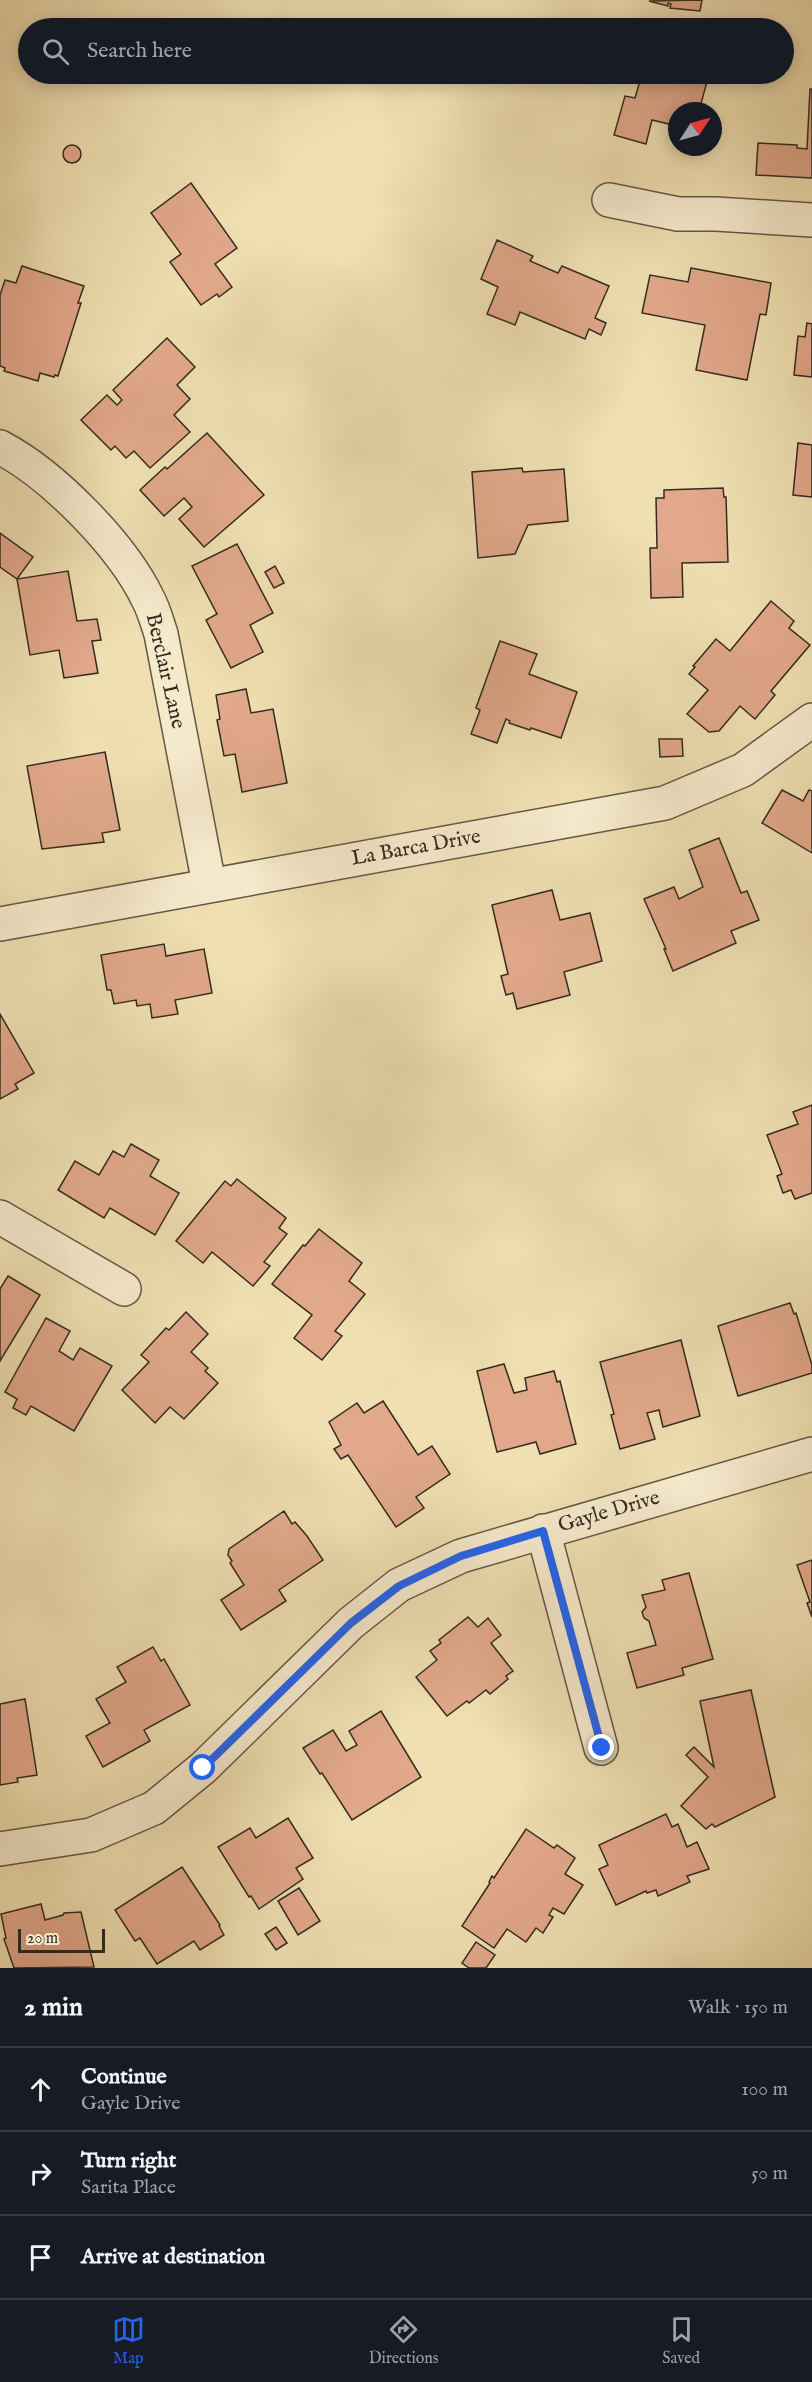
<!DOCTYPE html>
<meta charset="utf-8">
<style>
body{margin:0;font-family:"IM FELL English",serif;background:#242831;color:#f1f3f6}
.compass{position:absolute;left:668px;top:102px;width:54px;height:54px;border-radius:50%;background:#171b24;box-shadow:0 3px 15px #0003;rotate:54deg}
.scale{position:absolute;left:18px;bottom:15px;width:87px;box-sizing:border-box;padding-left:6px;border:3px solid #352b22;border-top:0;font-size:16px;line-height:21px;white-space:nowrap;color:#352b22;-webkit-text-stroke:4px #f5eacc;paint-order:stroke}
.stop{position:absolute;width:18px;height:18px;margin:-14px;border:4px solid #2563eb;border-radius:50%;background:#fff}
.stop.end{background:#2563eb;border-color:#fff;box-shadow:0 2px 6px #0008}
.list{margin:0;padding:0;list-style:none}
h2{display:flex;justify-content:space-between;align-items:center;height:78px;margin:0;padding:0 24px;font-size:26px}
h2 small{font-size:20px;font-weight:400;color:#9ea1a6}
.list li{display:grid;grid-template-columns:39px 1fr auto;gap:18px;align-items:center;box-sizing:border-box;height:84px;padding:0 24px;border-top:2px solid #363941}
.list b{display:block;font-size:22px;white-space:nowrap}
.list p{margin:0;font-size:20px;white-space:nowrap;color:#9ea1a6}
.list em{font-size:20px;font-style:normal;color:#9ea1a6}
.icon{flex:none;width:33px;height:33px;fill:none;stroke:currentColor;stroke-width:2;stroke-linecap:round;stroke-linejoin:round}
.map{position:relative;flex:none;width:812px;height:1968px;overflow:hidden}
.search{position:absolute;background:#171b24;box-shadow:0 3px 15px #0003;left:18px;right:18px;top:18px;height:66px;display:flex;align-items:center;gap:15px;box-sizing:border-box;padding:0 21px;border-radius:33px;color:#9ea1a6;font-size:22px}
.sheet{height:330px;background:#171b24}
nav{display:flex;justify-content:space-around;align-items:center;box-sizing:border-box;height:84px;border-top:2px solid #363941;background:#171b24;font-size:16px;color:#9ea1a6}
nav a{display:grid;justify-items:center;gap:3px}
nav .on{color:#2563eb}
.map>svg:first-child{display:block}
.building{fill:#e1a88b;stroke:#352b22;stroke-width:1.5}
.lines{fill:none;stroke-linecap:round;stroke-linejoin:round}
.minor-casing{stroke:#645846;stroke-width:36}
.minor{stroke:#f5eacc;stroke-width:33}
.route{stroke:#2563eb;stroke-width:8}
.labels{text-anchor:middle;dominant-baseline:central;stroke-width:6;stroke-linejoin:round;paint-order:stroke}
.street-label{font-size:21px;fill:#352b22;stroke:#f5eacc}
</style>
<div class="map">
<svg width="812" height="1968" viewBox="0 0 812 1968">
<rect width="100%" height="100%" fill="#efdfb1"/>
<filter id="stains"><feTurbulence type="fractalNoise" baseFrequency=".00333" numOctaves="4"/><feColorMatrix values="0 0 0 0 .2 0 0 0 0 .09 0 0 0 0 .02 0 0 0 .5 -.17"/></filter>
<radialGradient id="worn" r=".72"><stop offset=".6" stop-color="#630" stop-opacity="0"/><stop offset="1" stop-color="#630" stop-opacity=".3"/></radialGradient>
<g class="building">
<polygon points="702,0 700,11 670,8 671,4 668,3 668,6 649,1"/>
<polygon points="642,74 709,74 699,111 677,111 677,126 652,120 646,144 614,135 625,96 635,98"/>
<polygon points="810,89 812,89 812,178 756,175 758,143 797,145 797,148 807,149"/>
<circle cx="72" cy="154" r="9"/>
<polygon points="191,183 237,248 215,264 232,287 219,297 217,294 201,305 170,262 181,254 151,213"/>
<polygon points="497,240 533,256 530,261 558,273 562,266 609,286 595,318 606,323 601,335 589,329 585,339 520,312 515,325 487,314 498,287 481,279"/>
<polygon points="22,266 84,286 78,303 81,303 58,376 55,375 54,377 40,373 38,381 4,371 5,368 0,366 0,295 5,280 16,283"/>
<polygon points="691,268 771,283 766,315 760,314 747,380 696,370 705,325 642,313 650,275 688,282"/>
<polygon points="807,323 812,324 812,377 794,375 798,336 805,337"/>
<polygon points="167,338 195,367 177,385 190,399 174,415 190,432 150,468 134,451 126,458 115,446 111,450 81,420 107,395 117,405 122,400 113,390"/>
<polygon points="207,433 264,495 204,547 179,519 192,507 184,498 164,516 140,490 165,467 167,469"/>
<polygon points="798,443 812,445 812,497 793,495"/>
<polygon points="522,468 523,472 564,469 568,521 528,525 515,554 478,558 472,472"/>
<polygon points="723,488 724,497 726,497 728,562 682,563 683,597 651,598 650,548 657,548 656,498 664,498 664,490"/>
<polygon points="0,533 33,557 17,579 0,567"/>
<polygon points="237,544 273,613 250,625 263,652 231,668 206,620 217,614 192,566"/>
<polygon points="275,566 284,583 274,588 265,572"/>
<polygon points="68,571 77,621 97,619 101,640 92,641 98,673 64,678 59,650 30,655 17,579"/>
<polygon points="771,601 794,621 789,628 810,645 771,691 775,695 755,719 740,706 719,731 709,732 687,714 708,690 689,674 695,667 693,666 716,639 730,651"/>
<polygon points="500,641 537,654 529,674 577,692 561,738 531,728 530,730 509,723 510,721 506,719 497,743 471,734 480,710 476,708"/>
<polygon points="246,689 251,713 273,709 287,783 242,792 235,754 224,756 217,720 220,719 216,695"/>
<polygon points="659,739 682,739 683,756 660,757"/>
<polygon points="105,752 120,830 102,833 104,842 42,849 27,766"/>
<polygon points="782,790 803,801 809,790 812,791 812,853 762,823"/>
<polygon points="719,838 741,893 747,891 759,920 731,931 736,943 673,971 664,949 666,949 644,899 674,887 679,899 703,887 689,850"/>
<polygon points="552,890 560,920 590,913 602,961 564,972 570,995 517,1009 513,993 506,995 501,976 508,974 492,905"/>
<polygon points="164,944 166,956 204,949 212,993 175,1000 178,1014 152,1018 150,1004 137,1006 136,1000 114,1004 111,990 107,990 101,955"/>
<polygon points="0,1014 34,1073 15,1084 18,1089 0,1099"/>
<polygon points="812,1105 812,1193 795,1199 791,1190 783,1193 777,1176 782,1174 767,1135 798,1124 793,1112"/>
<polygon points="131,1144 159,1160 150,1176 179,1193 155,1235 110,1208 104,1218 58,1190 75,1161 99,1175 113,1151 124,1157"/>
<polygon points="237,1179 286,1218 279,1228 287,1234 264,1262 270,1266 253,1286 212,1252 203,1263 176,1241 225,1181 231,1186"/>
<polygon points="319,1229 362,1263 349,1281 365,1294 335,1331 342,1336 322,1360 294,1338 312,1315 272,1284 303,1245 305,1246"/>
<polygon points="8,1276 40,1295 0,1361 0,1289"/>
<polygon points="790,1303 794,1314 796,1313 812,1365 812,1373 738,1396 718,1326"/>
<polygon points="186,1312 208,1334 191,1352 208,1368 205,1371 218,1383 184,1419 170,1407 155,1423 122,1390 149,1362 141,1355 166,1328 169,1330"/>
<polygon points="46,1318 70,1331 59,1351 73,1360 80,1348 112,1366 74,1431 31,1406 26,1415 13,1408 17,1399 5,1392"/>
<polygon points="681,1340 700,1416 663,1427 659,1410 647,1413 655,1439 620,1449 611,1415 614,1414 600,1362"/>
<polygon points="504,1364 514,1393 527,1390 525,1378 554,1371 557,1382 560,1381 576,1444 540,1454 536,1442 497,1452 477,1371"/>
<polygon points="383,1401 418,1455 432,1446 450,1474 416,1497 424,1508 396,1527 348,1455 341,1459 334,1449 341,1445 329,1422 357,1403 364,1413"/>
<polygon points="284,1511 292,1524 295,1522 307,1536 323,1560 279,1590 286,1601 241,1630 221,1600 244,1585 230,1563 232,1561 228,1555 229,1549"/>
<polygon points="812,1560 812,1617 807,1603 810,1602 797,1565"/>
<polygon points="689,1573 713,1659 682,1668 684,1675 637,1688 627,1653 656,1645 649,1621 644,1618 642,1612 646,1607 642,1595 665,1590 662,1580"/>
<polygon points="468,1617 478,1627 488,1618 501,1635 491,1643 513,1671 506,1676 508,1679 490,1694 486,1690 469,1703 467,1701 447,1716 416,1677 437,1660 430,1651 441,1643 439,1640"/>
<polygon points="153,1647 161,1661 164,1659 190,1705 144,1730 150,1741 103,1767 86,1736 110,1723 96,1699 126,1682 117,1667"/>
<polygon points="751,1690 775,1797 715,1827 712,1824 706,1829 681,1806 708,1777 686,1755 694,1747 714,1767 700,1701"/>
<polygon points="25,1699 37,1775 17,1778 18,1782 0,1785 0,1704"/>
<polygon points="381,1711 421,1777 352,1820 322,1773 320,1774 303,1748 333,1730 346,1751 357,1745 349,1731"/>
<polygon points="666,1814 672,1827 678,1824 687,1847 697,1842 709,1869 687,1876 690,1882 658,1896 656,1890 647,1893 646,1891 616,1905 599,1869 608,1865 599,1845"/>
<polygon points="288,1818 313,1858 296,1868 303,1879 259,1909 251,1896 249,1897 218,1847 250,1828 256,1838"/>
<polygon points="526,1829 554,1848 557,1845 575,1858 565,1874 583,1885 564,1914 553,1908 549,1915 553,1917 543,1933 536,1928 526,1942 507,1929 494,1948 462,1926 490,1883 489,1882 492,1876 494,1878"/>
<polygon points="182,1867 220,1925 219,1926 224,1935 200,1950 194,1941 157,1964 140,1938 135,1941 115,1910"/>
<polygon points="299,1888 320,1921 298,1935 278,1901"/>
<polygon points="41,1904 45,1920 63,1915 64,1913 81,1912 94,1967 14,1968 4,1939 6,1938 1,1914"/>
<polygon points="276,1927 287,1943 276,1950 265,1934"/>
<polygon points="476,1942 495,1955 486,1968 469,1968 462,1963"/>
</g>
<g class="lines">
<g class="minor-casing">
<g id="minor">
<polyline points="609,200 678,214 716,214 812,220"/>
<path d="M 0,447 C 53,475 122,545 148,599 C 154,610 157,622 161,634 L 209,884"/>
<polyline points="0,924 665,803 743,770 812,720"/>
<polyline points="0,1217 124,1289"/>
<polyline points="543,1531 601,1748"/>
<polyline points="0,1849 91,1835 154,1808 203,1768 351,1623 399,1585 461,1556 812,1454"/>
</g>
</g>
<use href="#minor" class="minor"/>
</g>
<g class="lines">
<polyline class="route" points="203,1768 351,1623 399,1586 461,1556 543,1531 602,1748"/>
</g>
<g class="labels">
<g class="street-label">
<text transform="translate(165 671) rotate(77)">Berclair Lane</text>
<text transform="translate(416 848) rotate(-10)">La Barca Drive</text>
<text transform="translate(609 1512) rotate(-16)">Gayle Drive</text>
</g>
</g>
<rect width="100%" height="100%" filter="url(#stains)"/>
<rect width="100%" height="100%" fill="url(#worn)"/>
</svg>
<svg class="compass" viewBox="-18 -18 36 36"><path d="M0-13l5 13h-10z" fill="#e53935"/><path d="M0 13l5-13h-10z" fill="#9ea1a6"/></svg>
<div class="scale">20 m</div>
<div class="stop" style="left:203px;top:1768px"></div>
<div class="stop end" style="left:602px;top:1748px"></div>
<div class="search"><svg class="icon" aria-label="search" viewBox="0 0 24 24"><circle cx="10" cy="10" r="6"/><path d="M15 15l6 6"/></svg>Search here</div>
</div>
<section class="sheet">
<h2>2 min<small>Walk · 150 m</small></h2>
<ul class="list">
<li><svg class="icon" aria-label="ahead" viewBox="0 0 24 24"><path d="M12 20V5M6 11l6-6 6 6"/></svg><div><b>Continue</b><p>Gayle Drive</p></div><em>100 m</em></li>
<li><svg class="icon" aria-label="right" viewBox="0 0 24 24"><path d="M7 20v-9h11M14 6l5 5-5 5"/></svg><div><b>Turn right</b><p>Sarita Place</p></div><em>50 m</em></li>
<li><svg class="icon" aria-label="arrive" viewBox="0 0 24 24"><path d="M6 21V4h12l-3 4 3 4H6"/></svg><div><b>Arrive at destination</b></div></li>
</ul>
</section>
<nav>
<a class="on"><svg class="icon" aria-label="map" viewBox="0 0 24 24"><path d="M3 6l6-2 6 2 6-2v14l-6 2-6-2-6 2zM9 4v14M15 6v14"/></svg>Map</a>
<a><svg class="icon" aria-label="directions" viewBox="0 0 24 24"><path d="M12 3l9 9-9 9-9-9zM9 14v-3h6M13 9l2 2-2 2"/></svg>Directions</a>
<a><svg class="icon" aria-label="saved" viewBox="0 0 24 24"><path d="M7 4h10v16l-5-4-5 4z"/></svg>Saved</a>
</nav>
